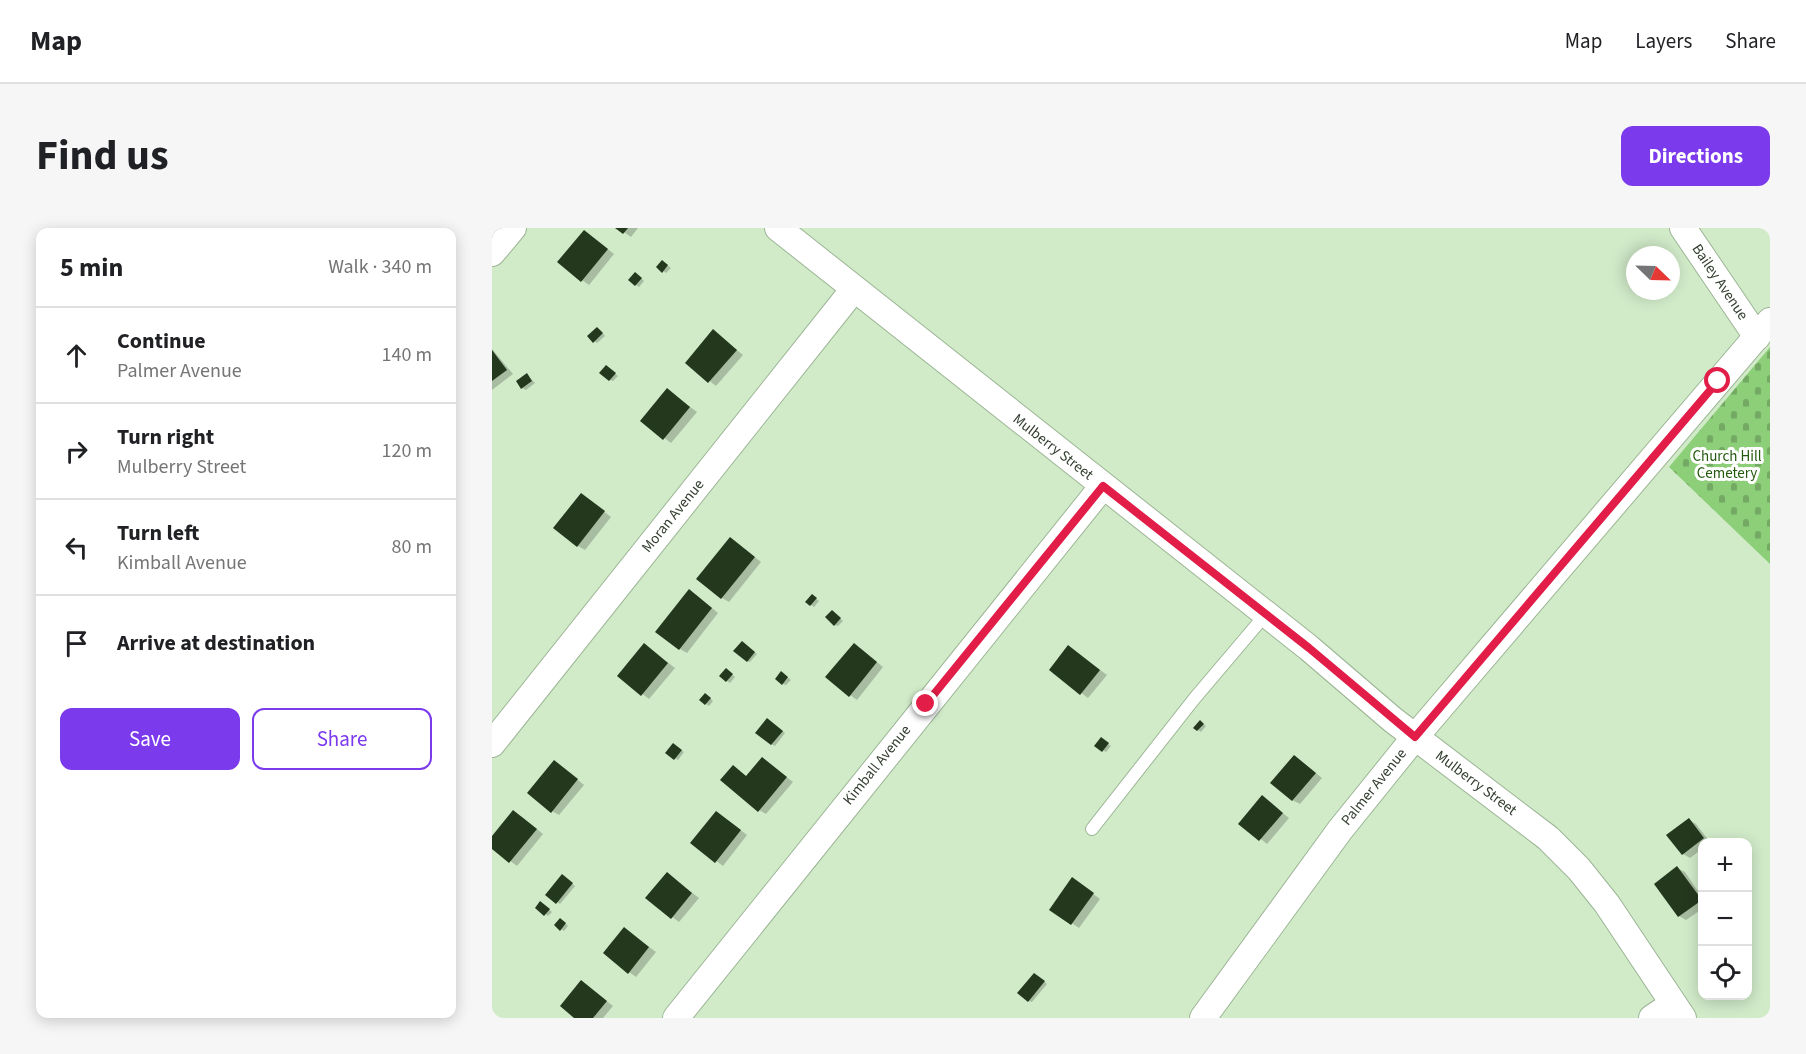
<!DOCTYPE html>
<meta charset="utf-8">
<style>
body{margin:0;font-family:"Source Sans 3",sans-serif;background:#f6f6f6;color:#202124}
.controls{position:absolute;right:18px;bottom:18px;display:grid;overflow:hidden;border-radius:12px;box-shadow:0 3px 15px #0003}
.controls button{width:54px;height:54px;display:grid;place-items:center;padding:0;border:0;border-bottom:2px solid #e0e0e0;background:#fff;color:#202124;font:30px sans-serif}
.compass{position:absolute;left:1134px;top:18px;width:54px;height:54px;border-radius:50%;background:#fff;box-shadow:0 3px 15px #0003;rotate:113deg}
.stop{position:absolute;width:18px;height:18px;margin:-14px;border:4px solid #e11d48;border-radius:50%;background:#fff}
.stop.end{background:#e11d48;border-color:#fff;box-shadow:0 2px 6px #0008}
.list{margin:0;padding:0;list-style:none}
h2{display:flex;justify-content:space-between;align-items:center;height:78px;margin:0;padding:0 24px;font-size:26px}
h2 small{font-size:20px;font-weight:400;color:#757577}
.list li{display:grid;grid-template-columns:39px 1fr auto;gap:18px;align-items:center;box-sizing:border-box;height:96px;padding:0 24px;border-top:2px solid #e0e0e0}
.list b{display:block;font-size:22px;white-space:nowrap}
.list p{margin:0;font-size:20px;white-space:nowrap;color:#757577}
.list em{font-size:20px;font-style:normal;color:#757577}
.actions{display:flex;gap:12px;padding:18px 24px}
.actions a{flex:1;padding:14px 0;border:2px solid #7c3aed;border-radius:12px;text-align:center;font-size:21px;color:#7c3aed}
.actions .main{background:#7c3aed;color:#fff}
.icon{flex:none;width:33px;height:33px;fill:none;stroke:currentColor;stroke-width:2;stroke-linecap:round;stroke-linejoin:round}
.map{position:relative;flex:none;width:1278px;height:790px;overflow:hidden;border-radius:12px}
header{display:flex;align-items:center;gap:36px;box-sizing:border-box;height:84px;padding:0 30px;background:#fff;border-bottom:2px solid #e0e0e0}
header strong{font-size:28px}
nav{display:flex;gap:33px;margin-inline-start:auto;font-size:21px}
.intro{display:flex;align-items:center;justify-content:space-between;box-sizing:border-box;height:144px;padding:0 36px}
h1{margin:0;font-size:42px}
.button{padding:15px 27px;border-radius:12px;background:#7c3aed;color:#fff;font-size:21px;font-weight:700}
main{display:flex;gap:36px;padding:0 36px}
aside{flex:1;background:#fff;border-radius:12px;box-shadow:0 3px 15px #0003}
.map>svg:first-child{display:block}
.cemetery{fill:url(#cemetery-stones)}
.shadow{fill:#0003}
.building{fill:#24381e}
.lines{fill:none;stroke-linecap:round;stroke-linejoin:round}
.service-casing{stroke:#9cb595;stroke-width:14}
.minor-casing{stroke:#9cb595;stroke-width:28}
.service{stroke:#fff;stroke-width:12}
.minor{stroke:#fff;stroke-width:26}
.route{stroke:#e11d48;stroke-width:8}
.labels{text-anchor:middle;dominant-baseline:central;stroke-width:6;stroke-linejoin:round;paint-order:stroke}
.street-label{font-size:15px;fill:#343f31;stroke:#fff}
.park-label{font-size:15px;fill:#23590c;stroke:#fff}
</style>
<header>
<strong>Map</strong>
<nav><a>Map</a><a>Layers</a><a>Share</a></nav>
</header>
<div class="intro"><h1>Find us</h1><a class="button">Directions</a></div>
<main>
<aside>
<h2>5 min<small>Walk · 340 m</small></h2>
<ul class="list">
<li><svg class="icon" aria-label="ahead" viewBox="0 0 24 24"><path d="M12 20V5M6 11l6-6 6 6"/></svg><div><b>Continue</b><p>Palmer Avenue</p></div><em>140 m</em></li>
<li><svg class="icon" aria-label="right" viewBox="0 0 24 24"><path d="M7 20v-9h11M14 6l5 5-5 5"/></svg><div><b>Turn right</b><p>Mulberry Street</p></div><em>120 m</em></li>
<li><svg class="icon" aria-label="left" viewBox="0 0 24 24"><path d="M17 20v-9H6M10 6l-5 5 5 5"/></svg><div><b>Turn left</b><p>Kimball Avenue</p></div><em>80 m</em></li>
<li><svg class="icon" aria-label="arrive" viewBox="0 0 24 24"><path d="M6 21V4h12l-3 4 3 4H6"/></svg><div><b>Arrive at destination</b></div></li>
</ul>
<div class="actions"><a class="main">Save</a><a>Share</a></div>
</aside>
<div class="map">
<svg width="1278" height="790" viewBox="0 0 1278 790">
<defs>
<pattern id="cemetery-stones" width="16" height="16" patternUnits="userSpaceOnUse" patternTransform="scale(1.5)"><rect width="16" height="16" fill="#8dcf78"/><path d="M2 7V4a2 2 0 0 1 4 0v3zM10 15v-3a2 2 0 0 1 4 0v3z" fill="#74a963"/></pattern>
</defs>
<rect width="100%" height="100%" fill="#d1ebc9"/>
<polygon class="cemetery" points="1278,119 1278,336 1177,239"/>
<g class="shadow">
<polygon points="126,0 146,0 139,9"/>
<polygon points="93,3 122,26 97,57 90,52"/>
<polygon points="173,35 179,40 174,45 171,43"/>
<polygon points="147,48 152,53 147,59 138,52"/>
<polygon points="108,102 113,108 105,115 102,113"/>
<polygon points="221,103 251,127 224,158 195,135"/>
<polygon points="0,121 21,146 0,162"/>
<polygon points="117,141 126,148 121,153 118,152"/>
<polygon points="35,147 43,155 34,162 30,160"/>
<polygon points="175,162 205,184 179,215 150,193"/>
<polygon points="90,267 119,289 93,322 86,318"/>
<polygon points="245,315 269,334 237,374 230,370"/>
<polygon points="204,367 226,385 195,425 188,421"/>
<polygon points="323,370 327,373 322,379 315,374"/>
<polygon points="343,386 351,393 346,398 343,397"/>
<polygon points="253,416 265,426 258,434 255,433"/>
<polygon points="153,417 183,440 157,471 127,448"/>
<polygon points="577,419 615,447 596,470 559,442"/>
<polygon points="369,421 391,439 365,472 358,467"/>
<polygon points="237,444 243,449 238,455 229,448"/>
<polygon points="293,447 299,452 294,457 291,456"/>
<polygon points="217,469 221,473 217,478 214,476"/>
<polygon points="278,493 293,505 283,518 279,516"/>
<polygon points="711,496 714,498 709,504 706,502"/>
<polygon points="609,511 619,518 614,524 604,518"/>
<polygon points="185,519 192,524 186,532 183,530"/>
<polygon points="803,528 830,550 808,576 800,572"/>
<polygon points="271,531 301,554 274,586 267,582 241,539 255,549"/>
<polygon points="69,538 92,557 67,587 60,583"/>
<polygon points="770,569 797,590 775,616 749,595"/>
<polygon points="225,584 255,607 231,638 201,615"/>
<polygon points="29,588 51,606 25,638 0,619 0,611"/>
<polygon points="1197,592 1204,596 1218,614 1210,614 1210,621 1198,630 1191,626"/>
<polygon points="1185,640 1193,644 1210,669 1210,681 1194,692 1187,688 1164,656"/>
<polygon points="175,646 207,670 187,694 155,670"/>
<polygon points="73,650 83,658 68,676 55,667"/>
<polygon points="588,656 608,671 587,700 559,681"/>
<polygon points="52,677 60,684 56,688 45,679"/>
<polygon points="72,694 76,698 72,703 69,701"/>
<polygon points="132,701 164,724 144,749 137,744"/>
<polygon points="546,748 555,756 540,774 537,773"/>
<polygon points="90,754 121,778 111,790 85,790"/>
</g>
<g class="building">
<polygon points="123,0 136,0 131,6"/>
<polygon points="92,2 116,21 89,54 65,34"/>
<polygon points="170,32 176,37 170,45 164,39"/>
<polygon points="143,44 150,50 143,58 136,52"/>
<polygon points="105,99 111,105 101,115 95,108"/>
<polygon points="221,101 245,122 216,155 193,135"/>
<polygon points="0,122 15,142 0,153"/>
<polygon points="114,137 124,145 117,153 107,145"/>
<polygon points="35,145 40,153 29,161 24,153"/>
<polygon points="175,160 198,179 171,212 148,193"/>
<polygon points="89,265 113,283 85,319 61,300"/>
<polygon points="238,309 263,329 229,371 204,351"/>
<polygon points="197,361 220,380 187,422 163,404"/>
<polygon points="320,366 325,370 318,378 313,374"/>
<polygon points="340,382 349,390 342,398 333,389"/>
<polygon points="250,413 263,424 255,434 241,423"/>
<polygon points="152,415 176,435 149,468 125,448"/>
<polygon points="362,415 385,434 357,469 333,449"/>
<polygon points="576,417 608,442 588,467 557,442"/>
<polygon points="234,440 241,446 234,454 227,448"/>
<polygon points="289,443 296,449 290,457 283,451"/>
<polygon points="213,465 219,470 213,477 207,472"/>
<polygon points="275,490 291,503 279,517 263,505"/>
<polygon points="708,492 712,496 705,503 701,500"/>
<polygon points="609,509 617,515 610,524 602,518"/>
<polygon points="181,515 190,522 182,532 173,525"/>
<polygon points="802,527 824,545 800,573 778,555"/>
<polygon points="270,529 295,549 266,584 228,552 241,537 254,548"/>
<polygon points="62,532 86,551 59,585 35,565"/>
<polygon points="770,567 791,585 767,613 746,596"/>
<polygon points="21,582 45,601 17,635 0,621 0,608"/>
<polygon points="224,583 249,602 223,635 198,615"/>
<polygon points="1197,590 1212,610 1190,627 1174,607"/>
<polygon points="1185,638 1210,672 1186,689 1162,656"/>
<polygon points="175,644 200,665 179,691 153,670"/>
<polygon points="70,646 81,655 64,676 53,667"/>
<polygon points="580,649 602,665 579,697 557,682"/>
<polygon points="48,673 58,681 52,688 43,680"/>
<polygon points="68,690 74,695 68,703 62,697"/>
<polygon points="132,699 157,719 136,746 111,725"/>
<polygon points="542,745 553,753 536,774 525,765"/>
<polygon points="89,752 115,773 101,790 82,790 68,778"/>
</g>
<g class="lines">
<g class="service-casing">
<polyline id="service" points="600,601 702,471 774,386"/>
</g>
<g class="minor-casing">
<g id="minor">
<polyline points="286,0 817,420 901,492 1056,610 1087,641 1115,676 1191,790"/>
<polyline points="1191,0 1265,109"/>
<polyline points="0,25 21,0"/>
<polyline points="0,516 362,61"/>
<polyline points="184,790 611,258"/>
<polyline points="711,790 848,602 923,509 1278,93"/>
<polyline points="1160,790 1181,776"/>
</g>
</g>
<use href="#service" class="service"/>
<use href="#minor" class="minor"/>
</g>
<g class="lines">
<polyline class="route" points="434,476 611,258 817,420 923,509 1226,153"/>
</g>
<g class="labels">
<g class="street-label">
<text transform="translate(1228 54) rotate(56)">Bailey Avenue</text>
<text transform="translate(561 219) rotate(38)">Mulberry Street</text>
<text transform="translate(181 288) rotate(-51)">Moran Avenue</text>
<text transform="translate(385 537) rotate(-51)">Kimball Avenue</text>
<text transform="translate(984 555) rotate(37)">Mulberry Street</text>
<text transform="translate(882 559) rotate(-51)">Palmer Avenue</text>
</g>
<g class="park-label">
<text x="1235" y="228">Church Hill<tspan x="1235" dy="17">Cemetery</tspan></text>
</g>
</g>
</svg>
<div class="controls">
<button>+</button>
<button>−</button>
<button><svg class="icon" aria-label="locate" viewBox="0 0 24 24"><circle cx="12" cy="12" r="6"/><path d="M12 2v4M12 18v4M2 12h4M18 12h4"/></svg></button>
</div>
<svg class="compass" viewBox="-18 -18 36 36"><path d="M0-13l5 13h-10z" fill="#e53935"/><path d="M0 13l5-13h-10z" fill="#757577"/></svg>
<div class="stop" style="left:1226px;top:153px"></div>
<div class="stop end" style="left:434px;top:476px"></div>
</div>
</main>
